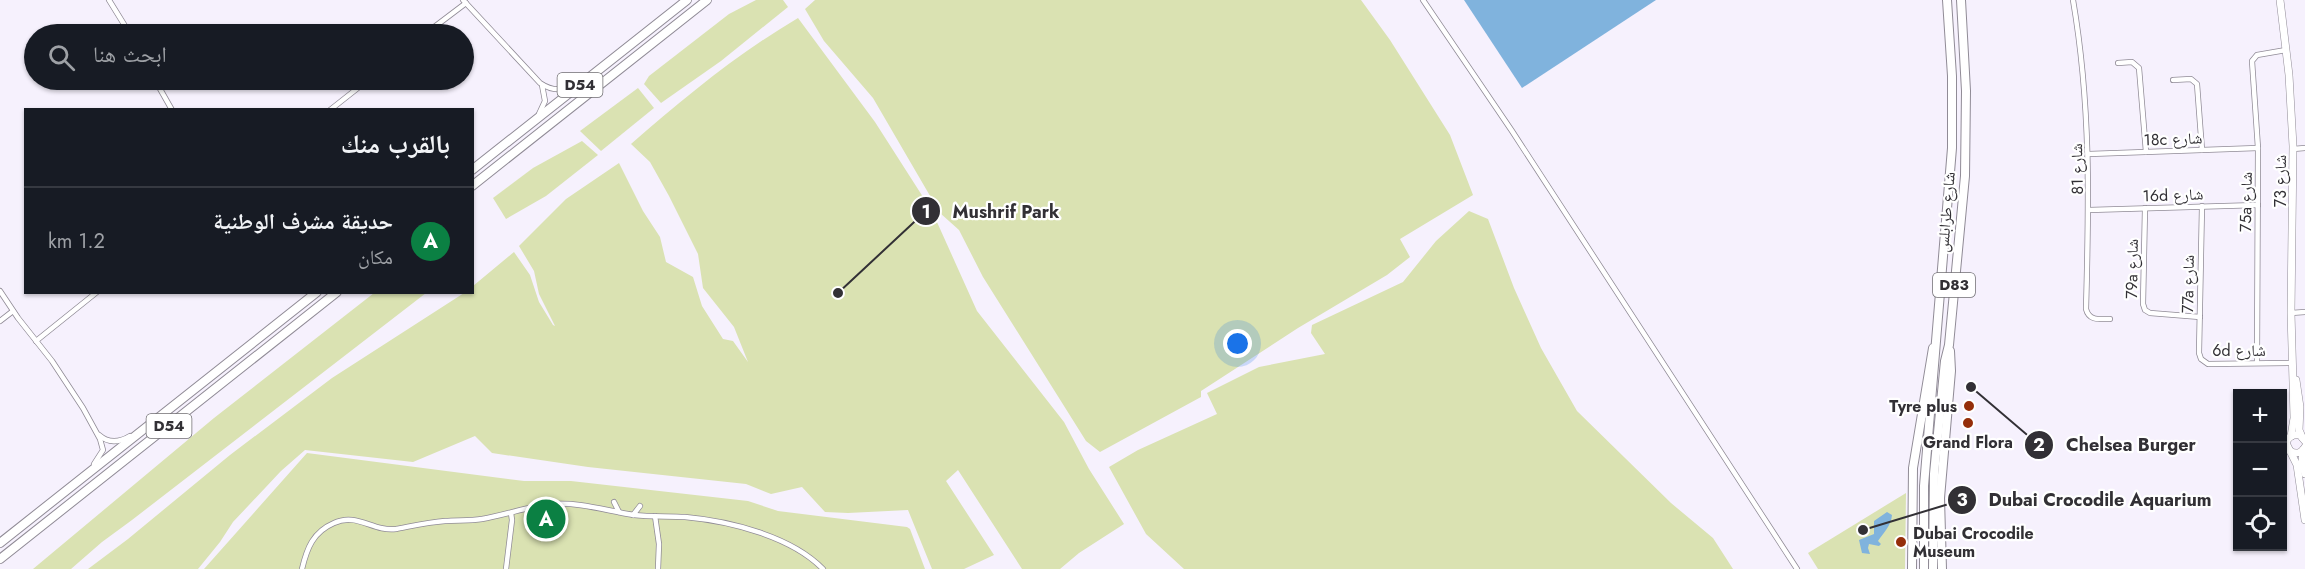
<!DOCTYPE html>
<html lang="ar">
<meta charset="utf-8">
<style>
body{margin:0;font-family:Jost,"Noto Naskh Arabic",sans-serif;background:#242831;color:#f1f3f6;direction:rtl}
.controls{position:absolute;right:18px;bottom:18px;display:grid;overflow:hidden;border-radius:0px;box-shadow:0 2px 4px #0004}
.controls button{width:54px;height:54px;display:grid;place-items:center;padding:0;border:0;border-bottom:2px solid #363941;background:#171b24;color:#f1f3f6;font:30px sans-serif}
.you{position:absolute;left:1238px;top:344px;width:21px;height:21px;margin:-15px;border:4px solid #fff;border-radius:50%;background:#1a73e8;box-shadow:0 0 0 9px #1a73e833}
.badge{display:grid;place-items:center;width:39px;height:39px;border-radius:50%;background:#0b8043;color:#fff;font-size:20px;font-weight:700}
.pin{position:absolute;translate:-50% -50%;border:3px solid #fff;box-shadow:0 2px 6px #0006}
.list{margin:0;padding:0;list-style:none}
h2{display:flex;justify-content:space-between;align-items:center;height:78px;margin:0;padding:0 24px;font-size:26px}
h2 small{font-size:20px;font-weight:400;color:#9ea1a6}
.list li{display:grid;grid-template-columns:39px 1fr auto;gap:18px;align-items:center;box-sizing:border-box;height:108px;padding:0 24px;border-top:2px solid #363941}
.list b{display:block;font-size:22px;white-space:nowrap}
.list p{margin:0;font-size:20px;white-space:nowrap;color:#9ea1a6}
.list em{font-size:20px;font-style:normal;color:#9ea1a6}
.icon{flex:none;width:33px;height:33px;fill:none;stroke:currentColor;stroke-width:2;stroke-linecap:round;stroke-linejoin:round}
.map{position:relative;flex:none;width:2305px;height:569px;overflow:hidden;direction:ltr}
.search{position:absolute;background:#171b24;box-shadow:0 2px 4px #0004;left:24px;top:24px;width:450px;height:66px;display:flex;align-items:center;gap:15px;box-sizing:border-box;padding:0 21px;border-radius:33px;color:#9ea1a6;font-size:22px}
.panel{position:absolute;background:#171b24;box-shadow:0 2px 4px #0004;left:24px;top:108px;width:450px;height:186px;border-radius:0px;direction:rtl}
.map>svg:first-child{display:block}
.green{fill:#dae2b2}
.water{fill:#80b3dd}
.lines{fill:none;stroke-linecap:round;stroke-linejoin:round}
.street-casing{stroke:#908b96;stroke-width:6}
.secondary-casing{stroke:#908b96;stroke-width:8}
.highway-casing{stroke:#908b96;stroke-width:10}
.street{stroke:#fff;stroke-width:4.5}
.secondary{stroke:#fff;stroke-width:7}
.highway{stroke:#fff;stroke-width:8}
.poi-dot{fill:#952e0a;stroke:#fff;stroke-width:2}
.labels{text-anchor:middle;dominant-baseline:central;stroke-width:4.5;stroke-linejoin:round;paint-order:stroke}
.shield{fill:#fff;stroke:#706e72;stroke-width:1.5}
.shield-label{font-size:15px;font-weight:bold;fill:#323035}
.street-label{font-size:16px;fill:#323035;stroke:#fff}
.poi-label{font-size:16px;font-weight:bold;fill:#323035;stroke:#fff;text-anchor:end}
.leader{fill:none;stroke:#323035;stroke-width:2}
.callout-dot{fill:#323035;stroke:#fff;stroke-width:2}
.mark-label{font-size:18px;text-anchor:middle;font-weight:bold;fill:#fff}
.callout-label{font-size:18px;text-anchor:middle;font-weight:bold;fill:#323035;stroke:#fff;stroke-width:4.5;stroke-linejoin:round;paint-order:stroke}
</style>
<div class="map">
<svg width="2305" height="569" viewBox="0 0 2305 569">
<rect width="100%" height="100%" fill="#f6f1fd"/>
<g class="green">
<polygon points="756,0 783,0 788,7 721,61 661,103 644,84 649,76 729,14"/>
<polygon points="815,0 1361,0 1390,40 1450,135 1473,195 1400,239 1410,257 1387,275 1298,328 1201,391 1201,397 1100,452 1086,441 983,277 959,230 940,213 873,98 824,41 805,9"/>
<path d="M 798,18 L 875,122 L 932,211 L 977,311 L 1064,422 L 1089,469 L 1124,524 L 1079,553 L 1060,569 L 1022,569 L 958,470 L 946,481 L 994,555 L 964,569 L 932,569 L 908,510 L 848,513 L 825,512 L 802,487 L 771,494 L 746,484 L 588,467 L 492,453 L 475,436 L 413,462 L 305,450 L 281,471 L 233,522 L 220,542 L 198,569 L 88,569 L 128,539 L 230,455 L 332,378 L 464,293 L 472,292 L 473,286 L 514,252 L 530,275 L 539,302 L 553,325 L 555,326 L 539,294 L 534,271 L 519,246 L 566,199 L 619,163 L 643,211 L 660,237 L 666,262 L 693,277 L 702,306 L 723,339 L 733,341 L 748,362 L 734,327 L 703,288 L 698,254 L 669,196 L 650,162 L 631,144 C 684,98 737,54 798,18 Z"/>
<polygon points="638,88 654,108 601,151 580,131"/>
<polygon points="582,141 598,155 546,196 506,219 493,198 533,168"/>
<polygon points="1469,211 1488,219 1514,288 1541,348 1577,411 1671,503 1713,538 1733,569 1184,569 1146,534 1109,467 1138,450 1217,414 1207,393 1259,367 1325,354 1311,333 1312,325 1403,282 1436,241"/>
<polygon points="374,293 426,293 132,520 102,542 71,569 33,569 214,418"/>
<polygon points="307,453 524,481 571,481 748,501 778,511 907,527 910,529 925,569 204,569"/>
<polygon points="1906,493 1905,569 1818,569 1808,553"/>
</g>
<g class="water">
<polygon points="1464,0 1656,0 1522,88"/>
<path d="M 1887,512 L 1892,515 C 1891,526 1884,532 1878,541 L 1881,544 L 1879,546 L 1869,544 L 1868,548 L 1870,554 L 1862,553 L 1859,540 L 1874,534 L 1874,521 Z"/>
</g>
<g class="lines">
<g class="street-casing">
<g id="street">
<polyline points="109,0 130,34"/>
<path d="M 463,0 L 540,83 C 555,93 566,90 579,81"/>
<polyline points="1423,0 1512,131 1797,569"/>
<path d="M 2073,0 C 2091,105 2089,203 2086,309 C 2089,321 2099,319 2110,319"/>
<polyline points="425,34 466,3"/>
<polyline points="2118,63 2132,62 2139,68 2146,152"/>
<polyline points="155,80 172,110"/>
<polyline points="2173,80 2191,79 2197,84 2202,150"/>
<polyline points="330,110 368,80"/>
<polyline points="539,114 545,101 542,85"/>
<polyline points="2293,149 2305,148"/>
<polyline points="2089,154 2258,148"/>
<polyline points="2202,206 2199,353 2201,359 2208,364 2292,363"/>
<polyline points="2145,208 2143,304 2145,310 2150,313 2200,317"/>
<polyline points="2089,210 2258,205"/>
<polyline points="0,291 18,318 52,361 83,408 100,439 103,450 94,464"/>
<polyline points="2291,313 2305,312"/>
<polyline points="0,321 13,311"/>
<polyline points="36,341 97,292"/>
<polyline points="2257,362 2258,148 2252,61 2257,55 2286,50"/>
<path d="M 99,435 C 109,444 120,442 130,436"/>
<polyline points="614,502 619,512"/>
<polyline points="633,515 640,506"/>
<polyline points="655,516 659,544 658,569"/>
<path d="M 302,569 C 307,548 313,532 334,523 C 357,512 373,532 396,529 C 412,526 429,522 445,521 C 457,520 470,521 482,519 C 506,515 529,506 553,504 C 581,502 607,511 634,515 C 651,517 668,516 685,517 C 729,521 791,536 823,569"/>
<polyline points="506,569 512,520 511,513"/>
</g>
</g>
<g class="secondary-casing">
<g id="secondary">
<polyline points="2280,0 2289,75 2293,146 2291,313 2294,418 2291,436"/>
<polyline points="2296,380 2300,407 2299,430 2302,437"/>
<path d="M 2305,441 L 2300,435 C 2293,434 2288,437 2286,443 L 2290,451 C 2296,455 2302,453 2305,447"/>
<polyline points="2303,450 2302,462 2305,474"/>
<polyline points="2290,451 2297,465 2305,520"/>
</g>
</g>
<g class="highway-casing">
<g id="highway">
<polyline points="472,170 687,0"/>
<polyline points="472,186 707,0"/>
<polyline points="0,543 317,292"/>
<polyline points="0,559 337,292"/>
<polyline points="1912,569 1913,468 1933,348"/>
<polyline points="1924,569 1924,486 1952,148 1952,76 1947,0"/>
<polyline points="1933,569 1934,474 1945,361 1949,345 1965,176 1966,91 1961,0"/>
<polyline points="1942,569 1940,498 1951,371 1950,351"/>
</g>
</g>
<use href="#street" class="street"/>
<use href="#secondary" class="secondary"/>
<use href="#highway" class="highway"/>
</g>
<g class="poi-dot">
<circle cx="1969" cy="406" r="6"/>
<circle cx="1968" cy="423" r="6"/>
<circle cx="1901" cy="542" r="6"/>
</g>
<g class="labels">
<g class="shield">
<rect x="557.5" y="73" width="45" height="24" rx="4.5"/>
<rect x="1933" y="273" width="42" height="24" rx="4.5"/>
<rect x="146.5" y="414" width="45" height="24" rx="4.5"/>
</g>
<g class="shield-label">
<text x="580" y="85">D54</text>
<text x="1954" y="285">D83</text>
<text x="169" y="426">D54</text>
</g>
<g class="street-label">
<text transform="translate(2173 139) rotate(-2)">18c شارع</text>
<text transform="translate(2077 169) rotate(-91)">شارع 81</text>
<text transform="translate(2280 181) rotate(-90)">شارع 73</text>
<text transform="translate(2173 195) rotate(-2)">16d شارع</text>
<text transform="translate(2246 202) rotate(-89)">75a شارع</text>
<text transform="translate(1946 212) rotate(-85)">شارع طرابلس</text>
<text transform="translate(2132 269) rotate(-89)">79a شارع</text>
<text transform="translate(2188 284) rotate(-89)">77a شارع</text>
<text x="2239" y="350">6d شارع</text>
</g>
<g class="poi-label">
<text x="1957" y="406">Tyre plus</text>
<text x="1968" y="442" text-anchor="middle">Grand Flora</text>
<text x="1913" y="533" text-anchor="start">Dubai Crocodile<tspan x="1913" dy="18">Museum</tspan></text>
</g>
</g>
<path class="leader" d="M838 293L926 211M1971 387L2039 445M1863 530L1962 500"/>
<g class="callout-dot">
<circle cx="838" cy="293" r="6"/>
<circle cx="1971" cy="387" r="6"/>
<circle cx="1863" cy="530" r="6"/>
<circle cx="926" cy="211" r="15"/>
<circle cx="2039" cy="445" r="15"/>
<circle cx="1962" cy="500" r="15"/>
</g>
<g class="mark-label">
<text x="926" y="218">1</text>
<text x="2039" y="451">2</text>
<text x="1962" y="506">3</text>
</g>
<g class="callout-label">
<text x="1006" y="218">Mushrif Park</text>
<text x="2131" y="451">Chelsea Burger</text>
<text x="2100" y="506">Dubai Crocodile Aquarium</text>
</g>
</svg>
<div class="controls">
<button>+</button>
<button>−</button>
<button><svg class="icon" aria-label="locate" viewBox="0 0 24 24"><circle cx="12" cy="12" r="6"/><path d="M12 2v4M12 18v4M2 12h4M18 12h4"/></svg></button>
</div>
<div class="you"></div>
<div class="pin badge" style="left:546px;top:519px">A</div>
<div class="search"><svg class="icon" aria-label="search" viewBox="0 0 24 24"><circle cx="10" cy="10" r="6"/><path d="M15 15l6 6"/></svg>ابحث هنا</div>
<section class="panel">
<h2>بالقرب منك<small></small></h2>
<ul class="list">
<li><span class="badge">A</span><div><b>حديقة مشرف الوطنية</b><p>مكان</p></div><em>1.2 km</em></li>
</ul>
</section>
</div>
